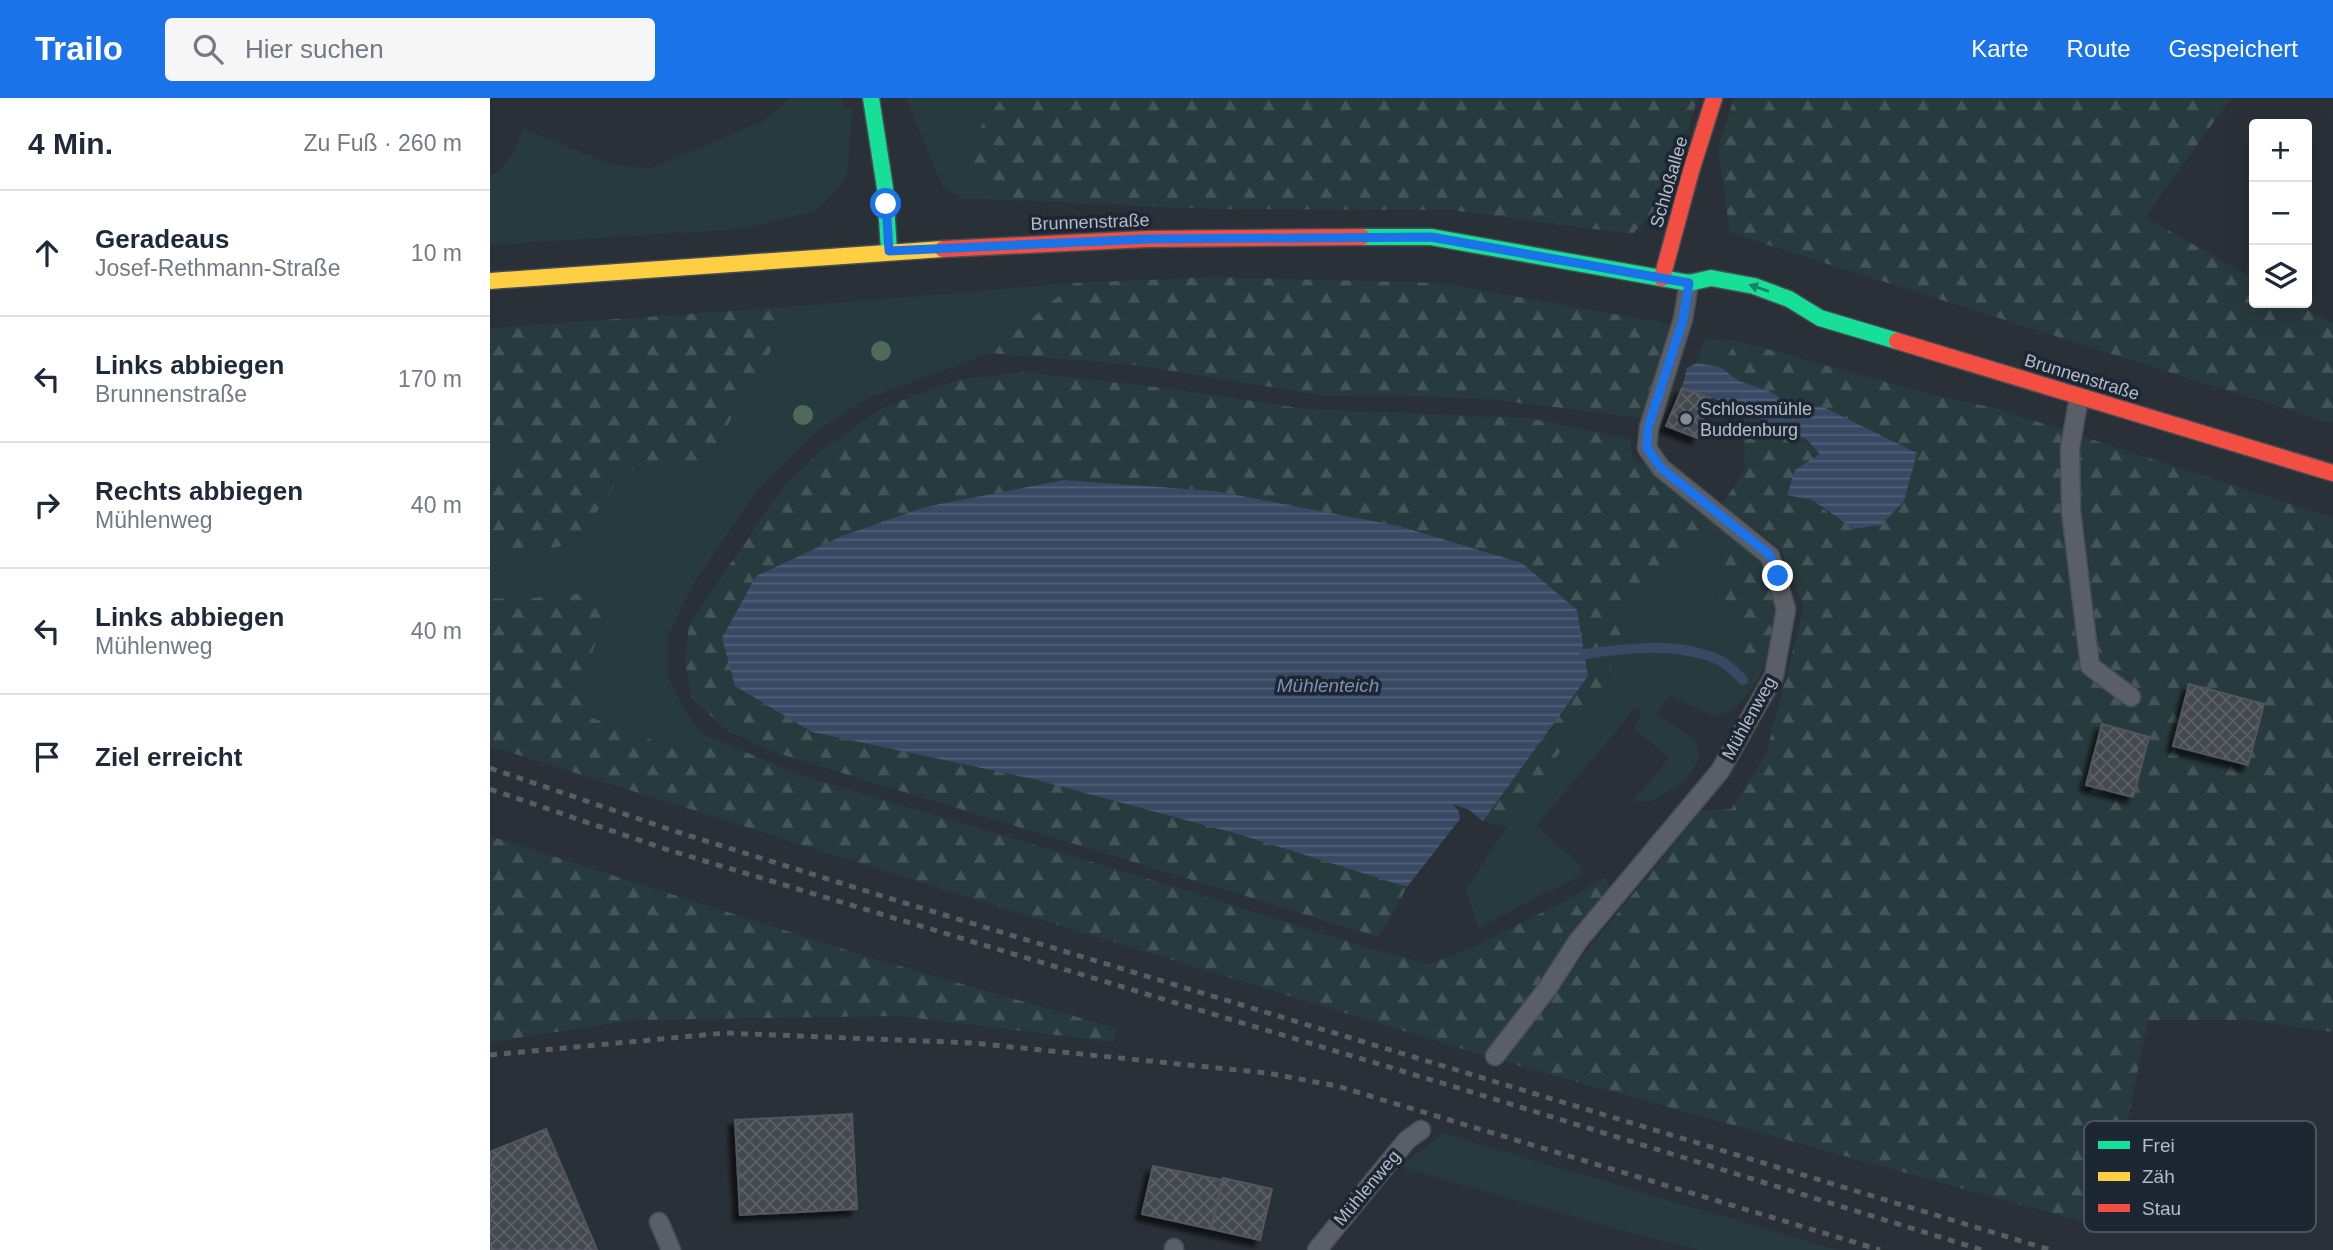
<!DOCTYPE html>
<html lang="de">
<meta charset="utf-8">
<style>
body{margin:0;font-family:Helvetica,sans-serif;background:#f6f6f7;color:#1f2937}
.controls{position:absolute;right:21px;top:21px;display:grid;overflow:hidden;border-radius:7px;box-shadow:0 7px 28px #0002}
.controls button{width:63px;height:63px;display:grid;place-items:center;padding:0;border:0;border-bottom:2px solid #e0e1e3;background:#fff;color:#1f2937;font:35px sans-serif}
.stop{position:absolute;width:21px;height:21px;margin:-16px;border:5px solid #1a73e8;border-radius:50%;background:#fff}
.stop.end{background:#1a73e8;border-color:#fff;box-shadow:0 2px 7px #0008}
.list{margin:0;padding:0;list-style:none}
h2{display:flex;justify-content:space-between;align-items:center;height:91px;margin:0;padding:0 28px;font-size:30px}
h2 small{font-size:23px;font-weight:400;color:#747a83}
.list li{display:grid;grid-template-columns:46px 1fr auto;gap:21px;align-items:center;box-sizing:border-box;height:126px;padding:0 28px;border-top:2px solid #e0e1e3}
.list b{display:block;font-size:26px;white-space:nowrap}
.list p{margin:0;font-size:23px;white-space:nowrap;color:#747a83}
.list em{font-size:23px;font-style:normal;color:#747a83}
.icon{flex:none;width:38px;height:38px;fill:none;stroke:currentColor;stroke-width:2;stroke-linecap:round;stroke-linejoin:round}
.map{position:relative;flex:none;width:1843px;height:1152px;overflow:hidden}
header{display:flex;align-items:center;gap:42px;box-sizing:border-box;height:98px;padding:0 35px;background:#1a73e8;color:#fff}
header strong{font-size:33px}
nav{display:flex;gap:38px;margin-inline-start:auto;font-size:24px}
.search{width:490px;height:63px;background:#f6f6f7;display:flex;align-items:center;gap:18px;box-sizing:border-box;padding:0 24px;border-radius:7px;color:#747a83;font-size:26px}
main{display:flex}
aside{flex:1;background:#fff}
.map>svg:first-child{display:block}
.green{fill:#273a3e}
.forest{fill:url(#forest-firs)}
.water{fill:url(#water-rules)}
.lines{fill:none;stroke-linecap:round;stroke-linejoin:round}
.stream{stroke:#384963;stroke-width:10}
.building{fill:url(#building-cross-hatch);stroke:#52575f;stroke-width:2;filter:url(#shadow)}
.lane-casing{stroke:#484c53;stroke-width:21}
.fast-casing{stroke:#484c53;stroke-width:19}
.slow-casing{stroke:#484c53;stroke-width:19}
.jam-casing{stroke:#484c53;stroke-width:19}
.lane{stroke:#5a5e66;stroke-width:18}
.fast{stroke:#16e098;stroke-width:16}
.slow{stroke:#ffcf43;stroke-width:16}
.jam{stroke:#f24e42;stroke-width:16}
.rail{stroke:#595d64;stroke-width:5;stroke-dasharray:7 7;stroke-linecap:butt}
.tree{fill:#4e6a5a}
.oneway{fill:#1a8366}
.route{stroke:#1a73e8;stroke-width:9}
.poi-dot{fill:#848b96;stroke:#1d2633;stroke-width:2.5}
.labels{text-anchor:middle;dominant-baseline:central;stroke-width:7;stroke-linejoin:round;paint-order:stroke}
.street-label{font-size:18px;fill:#b4bcc9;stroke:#1d2633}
.poi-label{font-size:18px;fill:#b4bcc9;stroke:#1d2633;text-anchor:start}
.water-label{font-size:19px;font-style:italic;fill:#7c92b1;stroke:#1d2633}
.key{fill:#1d2633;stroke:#4a5360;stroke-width:2}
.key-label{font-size:19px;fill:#b4bcc9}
</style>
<header>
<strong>Trailo</strong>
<div class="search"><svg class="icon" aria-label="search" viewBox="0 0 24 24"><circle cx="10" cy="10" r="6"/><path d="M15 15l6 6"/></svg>Hier suchen</div>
<nav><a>Karte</a><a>Route</a><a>Gespeichert</a></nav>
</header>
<main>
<aside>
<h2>4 Min.<small>Zu Fuß · 260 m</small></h2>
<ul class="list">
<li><svg class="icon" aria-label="ahead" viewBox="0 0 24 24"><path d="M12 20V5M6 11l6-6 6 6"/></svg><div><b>Geradeaus</b><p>Josef-Rethmann-Straße</p></div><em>10 m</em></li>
<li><svg class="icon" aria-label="left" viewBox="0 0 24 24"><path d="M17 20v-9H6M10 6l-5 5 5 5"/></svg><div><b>Links abbiegen</b><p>Brunnenstraße</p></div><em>170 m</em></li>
<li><svg class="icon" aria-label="right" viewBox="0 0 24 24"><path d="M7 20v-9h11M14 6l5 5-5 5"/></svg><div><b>Rechts abbiegen</b><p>Mühlenweg</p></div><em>40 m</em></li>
<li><svg class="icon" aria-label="left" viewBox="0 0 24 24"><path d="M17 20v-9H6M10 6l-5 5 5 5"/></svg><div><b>Links abbiegen</b><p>Mühlenweg</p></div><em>40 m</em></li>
<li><svg class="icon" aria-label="arrive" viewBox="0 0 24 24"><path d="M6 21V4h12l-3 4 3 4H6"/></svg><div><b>Ziel erreicht</b></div></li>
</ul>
</aside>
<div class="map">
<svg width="1843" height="1152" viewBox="0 0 1843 1152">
<defs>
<pattern id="forest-firs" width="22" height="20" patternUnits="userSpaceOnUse" patternTransform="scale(1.75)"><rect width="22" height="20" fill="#273a3e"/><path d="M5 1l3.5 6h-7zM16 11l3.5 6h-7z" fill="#445559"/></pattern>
<pattern id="water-rules" width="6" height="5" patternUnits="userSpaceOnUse" patternTransform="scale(1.75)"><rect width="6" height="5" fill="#384963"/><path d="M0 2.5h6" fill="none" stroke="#526178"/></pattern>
<pattern id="building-cross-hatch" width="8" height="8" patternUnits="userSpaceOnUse" patternTransform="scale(1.75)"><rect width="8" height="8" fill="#444950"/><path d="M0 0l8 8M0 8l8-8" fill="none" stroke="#5d6168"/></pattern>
<filter id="shadow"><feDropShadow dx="-6" dy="6" stdDeviation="2" flood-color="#0009"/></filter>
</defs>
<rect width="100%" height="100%" fill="#2a3038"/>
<g class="green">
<path d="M 300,0 L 352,0 L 354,10 L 362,9 L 357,79 L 327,113 L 249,131 L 0,147 L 0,78 C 17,69 28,48 33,30 L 119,66 L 158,71 L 274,23 Z"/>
<polygon points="416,0 512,0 477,48 496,101 472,101 452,88"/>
<polygon points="584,185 500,255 376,301 325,334 267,393 203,486 178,538 178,579 192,607 211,635 203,657 93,617 100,562 115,516 32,501 0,500 0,450 38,457 87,443 130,380 147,369 216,368 250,304 308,208"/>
<polygon points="1215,240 1247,243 1230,269 1207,265"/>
<polygon points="0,325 24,346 0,391"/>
<polygon points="1209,432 1233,449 1226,503 1247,536 1266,585 1245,611 1225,619 1179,597 1167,616 1205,641 1210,659 1195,683 1162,703 1142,704 1179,660 1144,630 1151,614 1144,609 1135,623 1046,728 1090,766 1092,778 1052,796 989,830 976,793 1006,744 1116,589 1137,511 1184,473"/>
<polygon points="953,1035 1009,1052 1347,1152 1210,1152 1148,1137 910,1069"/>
</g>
<g class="forest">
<polygon points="512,0 1208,0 1174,105 1142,136 960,112 717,111 496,101 477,48"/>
<polygon points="1244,0 1741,0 1655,119 1764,181 1764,205 1805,205 1843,226 1843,326 1240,135 1228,50"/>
<polygon points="723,179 951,185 1179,226 1153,320 988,300 830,297 646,267 500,255 584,185"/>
<polygon points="308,208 250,304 216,368 147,369 130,380 87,443 38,458 0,450 0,391 24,346 0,325 0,230"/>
<path d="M 1247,243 L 1447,298 L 1505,310 L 1843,420 L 1843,934 L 1755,922 L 1658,922 L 1635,1037 L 1622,1132 L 1015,964 L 1086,866 L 1211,713 L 1241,711 L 1276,656 L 1314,509 L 1291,451 L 1232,406 L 1255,373 L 1253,323 L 1259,312 C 1283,328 1311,335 1331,356 L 1305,372 L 1298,397 L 1322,402 L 1340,416 L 1395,339 L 1333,309 L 1302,307 L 1279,293 L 1249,283 L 1230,269 Z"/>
<polygon points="535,274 682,291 816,311 1038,320 1139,341 1143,362 1158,367 1271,463 1282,494 1285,521 1275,565 1266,585 1247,536 1226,503 1233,449 1209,432 1184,473 1137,511 1116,589 1017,729 993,723 1097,578 1032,465 909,428 725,393 573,382 435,409 352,438 267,477 233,540 322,634 543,681 751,737 917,789 889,839 280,653 236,632 202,600 195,567 199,526 294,388 331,352 392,310 467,282"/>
<polygon points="96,495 115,516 100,562 94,617 203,657 211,635 307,676 669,784 875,849 939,866 975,853 1071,805 1115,779 1122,794 1085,835 1017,933 992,957 484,801 0,648 0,500 32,501"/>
<polygon points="0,738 375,858 626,930 624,944 409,918 144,922 0,944"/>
</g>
<g class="water">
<polygon points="1207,265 1230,269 1249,283 1279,293 1302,307 1333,309 1427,355 1414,403 1391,427 1364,431 1322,402 1297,397 1305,372 1330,356 1317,342 1278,325 1259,312 1192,290 1197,270"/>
<polygon points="573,382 725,393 909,428 1032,465 1087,512 1098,578 993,723 979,712 963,706 969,714 970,721 917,789 751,737 543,681 322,634 245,588 232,540 266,478 352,438 435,409"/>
</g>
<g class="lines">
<path class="stream" d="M 1095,556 C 1138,550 1185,544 1227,561 C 1237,565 1246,575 1253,582"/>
</g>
<g class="building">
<polygon points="1192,290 1220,300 1207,340 1176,328"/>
<polygon points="1699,586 1774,606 1758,667 1683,648"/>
<polygon points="1612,626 1659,639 1643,699 1596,687"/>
<polygon points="362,1016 367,1111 250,1117 245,1022"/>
<polygon points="56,1031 107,1152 0,1152 0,1054"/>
<polygon points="663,1068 732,1082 721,1131 652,1116"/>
<polygon points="733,1080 782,1091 770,1142 721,1131"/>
</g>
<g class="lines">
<g class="lane-casing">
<g id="lane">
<polyline points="1589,299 1580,350 1581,413 1600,568 1641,599"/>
<polyline points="1005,958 1057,891 1088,843 1230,673 1284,578 1296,511 1280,458 1171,370 1157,350 1159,329 1193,221 1199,185"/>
<polyline points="169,1124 181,1152"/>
<polyline points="684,1150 684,1152"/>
<polyline points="827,1152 917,1042 931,1032"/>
</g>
</g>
<g class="fast-casing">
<g id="fast">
<polyline points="381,0 395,90 399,153"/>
<polyline points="872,139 941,139 1199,185 1221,180 1264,188 1299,201 1330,220 1407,243"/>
</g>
</g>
<g class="slow-casing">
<polyline id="slow" points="0,183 453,151"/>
</g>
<g class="jam-casing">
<g id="jam">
<polyline points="453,151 657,141 872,139"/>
<polyline points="1172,180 1201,73 1224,0"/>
<polyline points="1407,243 1843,375"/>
</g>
</g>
<use href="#lane" class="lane"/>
<use href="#fast" class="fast"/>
<use href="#slow" class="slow"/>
<use href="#jam" class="jam"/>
<g class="rail">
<polyline points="0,670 181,732 405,802 1561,1152"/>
<polyline points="0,691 175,751 975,992 1492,1152"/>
<polyline points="0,957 235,935 483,945 777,975 847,988 1390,1152"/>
</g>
</g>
<g class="tree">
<circle cx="391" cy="253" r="10"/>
<circle cx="313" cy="317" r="10"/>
</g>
<defs><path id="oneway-solid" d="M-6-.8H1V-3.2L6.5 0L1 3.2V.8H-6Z" transform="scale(1.75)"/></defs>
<use class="oneway" href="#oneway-solid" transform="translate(1269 190) rotate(-161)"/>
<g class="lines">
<polyline class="route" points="396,106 399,153 657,141 941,139 1199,185 1193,222 1158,329 1157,350 1171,370 1280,457 1288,478"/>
</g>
<circle class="poi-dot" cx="1196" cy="321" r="7"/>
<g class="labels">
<g class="street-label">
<text transform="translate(1179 84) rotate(-74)">Schloßallee</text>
<text transform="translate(600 124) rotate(-2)">Brunnenstraße</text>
<text transform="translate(1592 279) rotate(17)">Brunnenstraße</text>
<text transform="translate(1259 620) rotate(-61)">Mühlenweg</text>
<text transform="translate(877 1090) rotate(-50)">Mühlenweg</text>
</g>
<g class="poi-label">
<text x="1210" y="311">Schlossmühle<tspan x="1210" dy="21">Buddenburg</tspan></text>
</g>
<g class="water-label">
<text x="838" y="587">Mühlenteich</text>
</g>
</g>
<rect x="1594" y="1023" width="232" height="111" rx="10" class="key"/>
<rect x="1608" y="1043" width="32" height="8" fill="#16e098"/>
<rect x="1608" y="1074" width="32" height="9" fill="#ffcf43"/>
<rect x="1608" y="1106" width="32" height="8" fill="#f24e42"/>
<g class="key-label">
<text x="1652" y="1054">Frei</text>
<text x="1652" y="1085">Zäh</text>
<text x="1652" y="1117">Stau</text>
</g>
</svg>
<div class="controls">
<button>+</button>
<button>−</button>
<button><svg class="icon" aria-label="layers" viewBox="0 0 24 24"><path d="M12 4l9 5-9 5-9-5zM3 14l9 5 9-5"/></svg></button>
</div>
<div class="stop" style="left:396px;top:106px"></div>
<div class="stop end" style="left:1288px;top:478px"></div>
</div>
</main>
